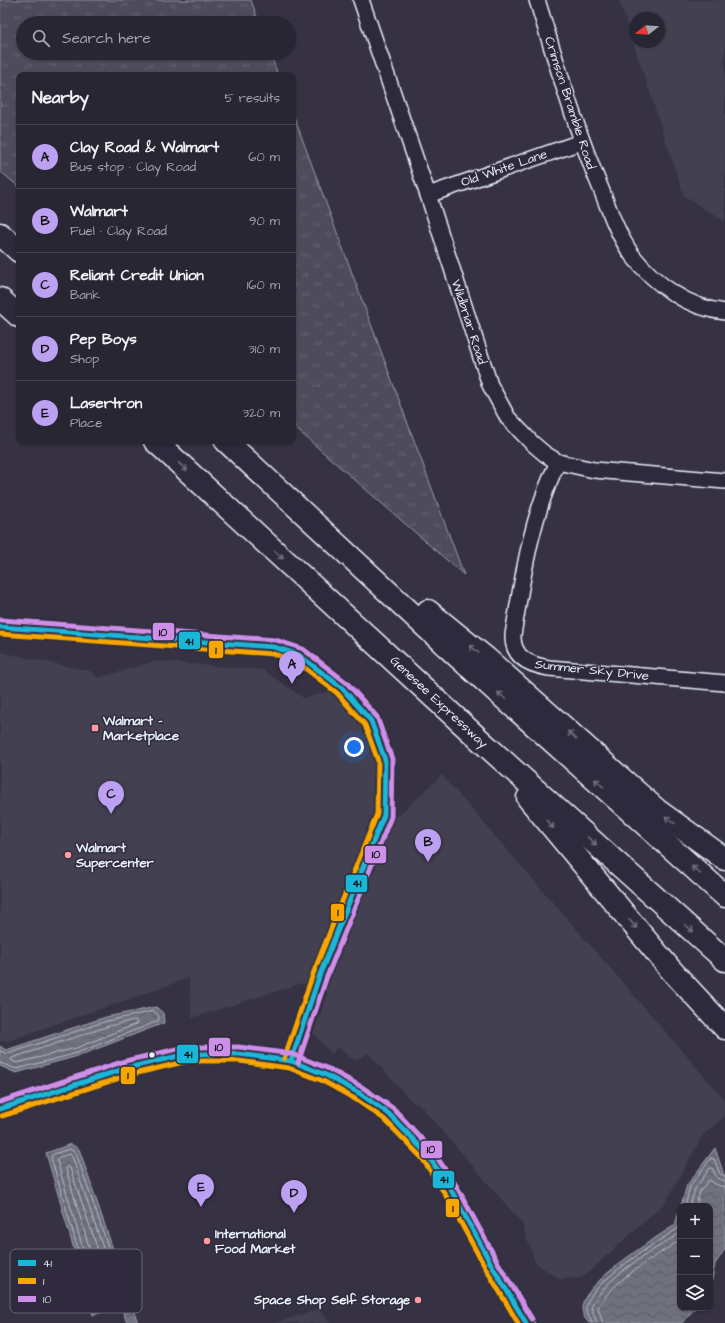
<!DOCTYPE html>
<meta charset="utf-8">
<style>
body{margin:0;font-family:"Architects Daughter",sans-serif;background:#34323f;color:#f1f3f6}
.controls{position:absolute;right:12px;bottom:12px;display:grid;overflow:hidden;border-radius:8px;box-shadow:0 1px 3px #0004}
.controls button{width:36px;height:36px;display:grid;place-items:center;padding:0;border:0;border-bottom:1px solid #44434e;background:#282633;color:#f1f3f6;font:20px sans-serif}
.compass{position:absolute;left:629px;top:12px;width:36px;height:36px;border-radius:50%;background:#282633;box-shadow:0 1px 3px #0004;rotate:253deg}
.you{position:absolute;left:354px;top:747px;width:14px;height:14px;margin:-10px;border:3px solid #fff;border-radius:50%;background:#1a73e8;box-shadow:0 0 0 6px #1a73e833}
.badge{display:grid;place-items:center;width:26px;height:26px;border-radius:50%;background:#bca0f2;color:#111;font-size:13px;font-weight:700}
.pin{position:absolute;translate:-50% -33px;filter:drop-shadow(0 1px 2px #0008)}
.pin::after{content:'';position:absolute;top:21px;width:14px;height:12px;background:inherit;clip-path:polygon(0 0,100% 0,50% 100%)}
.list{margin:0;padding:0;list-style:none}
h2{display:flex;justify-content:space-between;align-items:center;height:52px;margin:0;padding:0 16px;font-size:17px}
h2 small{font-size:13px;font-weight:400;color:#a5a5ac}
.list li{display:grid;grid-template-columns:26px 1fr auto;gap:12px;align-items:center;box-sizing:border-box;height:64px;padding:0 16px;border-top:1px solid #44434e}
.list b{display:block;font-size:15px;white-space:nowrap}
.list p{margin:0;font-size:13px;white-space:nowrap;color:#a5a5ac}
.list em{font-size:13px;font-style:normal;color:#a5a5ac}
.icon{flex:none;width:22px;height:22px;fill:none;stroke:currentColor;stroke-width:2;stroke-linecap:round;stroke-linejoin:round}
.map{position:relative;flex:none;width:725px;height:1323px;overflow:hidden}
.search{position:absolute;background:#282633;box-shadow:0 1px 3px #0004;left:16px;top:16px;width:280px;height:44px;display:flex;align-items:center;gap:10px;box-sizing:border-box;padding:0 14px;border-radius:22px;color:#a5a5ac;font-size:15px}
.panel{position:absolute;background:#282633;box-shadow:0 1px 3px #0004;left:16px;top:72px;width:280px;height:372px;border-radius:8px}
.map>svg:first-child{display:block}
.built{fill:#433f51;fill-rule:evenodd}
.grass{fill:url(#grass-tufts);stroke:#9a9eaa}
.water{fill:url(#water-waves);stroke:#a0a4af}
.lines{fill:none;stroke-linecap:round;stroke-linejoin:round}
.shore{stroke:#b8bec8;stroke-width:1}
.minor-casing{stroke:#e8f1f8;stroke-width:18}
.highway-casing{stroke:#e8f1f8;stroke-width:25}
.minor{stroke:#2f2a3d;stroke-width:15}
.highway{stroke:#2f2a3d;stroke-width:22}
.bus-1-casing{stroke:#2f2a3d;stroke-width:8}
.bus-2-casing{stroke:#2f2a3d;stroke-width:8}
.bus-3-casing{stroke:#2f2a3d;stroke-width:8}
.bus-1{stroke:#1ab6d8;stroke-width:5}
.bus-2{stroke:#f7a600;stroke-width:5}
.bus-3{stroke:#ce8fe9;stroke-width:5}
.oneway{stroke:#70707e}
.poi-dot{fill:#ff9aa2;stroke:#2f2a3d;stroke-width:1.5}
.bus-dot{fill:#e8f1f8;stroke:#2f2a3d;stroke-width:1.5}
.labels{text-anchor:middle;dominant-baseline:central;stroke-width:3;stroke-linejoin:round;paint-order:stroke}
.street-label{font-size:13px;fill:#e8f1f8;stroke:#2f2a3d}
.poi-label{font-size:13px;font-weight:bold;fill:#e8f1f8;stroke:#2f2a3d;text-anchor:start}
.key{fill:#2f2a3d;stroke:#666675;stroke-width:1}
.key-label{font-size:11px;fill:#e8f1f8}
.line-badge{stroke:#2f2a3d;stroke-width:1.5}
.pale-badge-label{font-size:11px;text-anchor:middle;font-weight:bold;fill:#111}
</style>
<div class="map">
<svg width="725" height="1323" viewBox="0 0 725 1323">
<defs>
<pattern id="grass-tufts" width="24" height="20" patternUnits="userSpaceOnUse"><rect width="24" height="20" fill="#4d4b5c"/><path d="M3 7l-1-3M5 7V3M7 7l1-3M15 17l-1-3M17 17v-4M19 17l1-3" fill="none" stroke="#676574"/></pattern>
<pattern id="water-waves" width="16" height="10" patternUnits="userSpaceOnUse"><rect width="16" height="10" fill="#70717f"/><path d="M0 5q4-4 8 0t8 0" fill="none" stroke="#5b5c64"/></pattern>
</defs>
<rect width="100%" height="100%" fill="#363244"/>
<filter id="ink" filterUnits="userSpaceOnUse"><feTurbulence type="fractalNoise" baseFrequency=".025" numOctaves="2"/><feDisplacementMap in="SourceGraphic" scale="8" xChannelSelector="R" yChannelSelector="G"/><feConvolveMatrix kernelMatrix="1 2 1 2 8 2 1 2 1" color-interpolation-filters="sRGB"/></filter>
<g filter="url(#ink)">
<g class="built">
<path d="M 619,0 L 725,0 L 725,222 L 684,196 ZM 635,18 L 659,18 L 659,42 L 635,42 Z"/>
<polygon points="0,652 90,671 98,678 156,661 263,670 304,698 331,691 353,692 391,766 391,813 393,816 399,815 442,775 725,1100 725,1116 703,1135 666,1202 582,1278 560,1279 550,1273 535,1262 521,1222 418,1103 414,1104 368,1053 356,1060 348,1057 338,1047 331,1054 313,1033 328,993 303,983 192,1018 189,978 8,1041 0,1041"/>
<polygon points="319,1309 330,1323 274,1323"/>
</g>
<g class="grass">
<polygon points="0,0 251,0 259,23 23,23 23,53 270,53 278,75 19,75 19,187 0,171"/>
<polygon points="293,114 464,575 293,426"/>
</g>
<g class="water">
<polygon points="156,1007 163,1013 164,1023 78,1056 16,1073 0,1066 0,1046 6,1050 106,1017"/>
<polygon points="71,1144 79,1149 138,1323 127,1323 121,1306 93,1315 46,1153"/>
<polygon points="715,1148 725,1178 725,1249 715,1264 710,1291 710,1206 681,1206 687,1185"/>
<path d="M 680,1208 L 680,1308 L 695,1308 L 682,1323 L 589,1323 C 585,1319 582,1314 582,1307 C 583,1283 655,1238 675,1225 Z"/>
</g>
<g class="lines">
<g class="shore">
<polygon points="135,1020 137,1022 136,1024 76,1048 17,1063 11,1060 12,1058 109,1026"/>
<polyline points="0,1051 7,1054 107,1021 154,1011 159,1016 158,1021 77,1053 17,1069 0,1063"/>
<polygon points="70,1149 76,1153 127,1302 126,1304 119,1303 98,1310 95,1308 51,1157 52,1155"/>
<polygon points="70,1154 72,1156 119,1295 118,1298 101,1303 99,1302 57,1161 58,1158"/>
<polygon points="67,1167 70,1168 112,1291 111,1294 105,1296 103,1294 66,1169"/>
<polyline points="685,1206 690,1186 711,1158 714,1159 720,1174 725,1176"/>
<polyline points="690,1206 695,1189 710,1168 712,1168 717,1178 725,1181"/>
<polyline points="696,1206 700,1191 709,1180 717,1185 725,1187"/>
<path d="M 592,1323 C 591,1317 585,1313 586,1306 C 592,1281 656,1243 677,1229 L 680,1223"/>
<path d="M 597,1323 L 591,1307 C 609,1273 650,1253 680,1233"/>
<path d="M 603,1323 L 598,1308 C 613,1279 654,1258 680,1240"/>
</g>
<g class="minor-casing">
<g id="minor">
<polyline points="361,0 428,195 490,385 508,418 532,443 545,454 558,462 594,470 725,481"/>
<path d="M 537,0 C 557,64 575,128 601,189 C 610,212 618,235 632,255 C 655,284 687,308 725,312"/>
<polyline points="428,195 581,142"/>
<path d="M 558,462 C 531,517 523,575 513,635 C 512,658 530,665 549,668 L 725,683"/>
<polyline points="0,627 274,647 299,655 342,688 371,721 385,760 384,815 319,977 291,1061"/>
<polyline points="0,1109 127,1068 187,1054 239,1054 291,1061 326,1075 359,1093 389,1114 427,1154 451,1190 491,1264 526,1323"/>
</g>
</g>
<g class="highway-casing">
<g id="highway">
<polyline points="0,234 19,251"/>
<polyline points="0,299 19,316"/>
<polyline points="155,441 480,740 725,960"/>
<polyline points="226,441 456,655 725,896"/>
<polyline points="428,611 487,659 658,811 725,859"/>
<polyline points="528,798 671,970 725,1028"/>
</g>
</g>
<use href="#minor" class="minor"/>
<use href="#highway" class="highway"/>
<g class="bus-1-casing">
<g id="bus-1">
<polyline points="0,627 274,647 299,655 342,688 371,721 385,760 384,815 319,977 291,1061"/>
<polyline points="0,1109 127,1068 187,1054 239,1054 291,1061 326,1075 359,1093 389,1114 427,1154 451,1190 491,1264 526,1323"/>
</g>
</g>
<g class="bus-2-casing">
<g id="bus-2">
<polyline points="0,634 273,654 296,661 337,693 365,725 378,761 377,814 313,974 284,1059"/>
<polyline points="2,1116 129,1075 188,1061 239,1061 289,1068 323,1081 355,1099 384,1119 422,1158 445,1194 485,1267 518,1323"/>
</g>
</g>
<g class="bus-3-casing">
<g id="bus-3">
<polyline points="1,620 276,640 303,649 347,683 377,717 392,759 391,817 326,979 298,1063"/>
<polyline points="0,1102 125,1061 186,1047 239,1047 292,1054 329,1069 362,1087 394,1109 432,1150 457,1187 497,1261 532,1319"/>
</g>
</g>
<use href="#bus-1" class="bus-1"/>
<use href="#bus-2" class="bus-2"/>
<use href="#bus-3" class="bus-3"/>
</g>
<defs><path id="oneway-shaft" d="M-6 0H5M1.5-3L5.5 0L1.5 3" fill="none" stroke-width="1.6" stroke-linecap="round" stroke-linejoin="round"/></defs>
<g class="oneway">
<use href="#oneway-shaft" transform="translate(183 467) rotate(43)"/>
<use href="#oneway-shaft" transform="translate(279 555) rotate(43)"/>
<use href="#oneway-shaft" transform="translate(474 649) rotate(-140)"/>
<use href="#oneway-shaft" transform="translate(502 696) rotate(-138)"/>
<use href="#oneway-shaft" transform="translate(572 735) rotate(-138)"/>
<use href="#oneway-shaft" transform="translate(599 783) rotate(-138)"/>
<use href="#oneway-shaft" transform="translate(670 820) rotate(-145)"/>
<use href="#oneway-shaft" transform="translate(550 824) rotate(50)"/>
<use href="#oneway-shaft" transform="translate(592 841) rotate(42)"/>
<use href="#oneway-shaft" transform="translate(696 870) rotate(-138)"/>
<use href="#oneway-shaft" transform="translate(633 924) rotate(50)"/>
<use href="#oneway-shaft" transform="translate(689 928) rotate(42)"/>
</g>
</g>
<g class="poi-dot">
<rect x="91" y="724" width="8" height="8" rx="2"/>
<circle cx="68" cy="855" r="4"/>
<circle cx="207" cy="1241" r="4"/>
<circle cx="418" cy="1300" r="4"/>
</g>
<circle class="bus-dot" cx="152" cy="1055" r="3.5"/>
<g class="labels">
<g class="street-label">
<text transform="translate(570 103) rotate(72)">Crimson Bramble Road</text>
<text transform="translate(504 168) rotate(-19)">Old White Lane</text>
<text transform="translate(469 322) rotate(72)">Wildbriar Road</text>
<text transform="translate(592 670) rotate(6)">Summer Sky Drive</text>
<text transform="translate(439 702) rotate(43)">Genesee Expressway</text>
</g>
<g class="poi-label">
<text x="103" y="721">Walmart -<tspan x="103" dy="15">Marketplace</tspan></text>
<text x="76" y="848">Walmart<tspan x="76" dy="15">Supercenter</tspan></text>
<text x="215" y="1234">International<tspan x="215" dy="15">Food Market</tspan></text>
<text x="410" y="1300" text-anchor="end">Space Shop Self Storage</text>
</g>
</g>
<rect x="10" y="1249" width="132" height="64" rx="6" class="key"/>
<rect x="18" y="1260" width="18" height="6" fill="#1ab6d8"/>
<rect x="18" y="1278" width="18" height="6" fill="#f7a600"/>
<rect x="18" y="1296" width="18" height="6" fill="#ce8fe9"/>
<g class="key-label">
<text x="43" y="1267">41</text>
<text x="43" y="1285">1</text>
<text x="43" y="1303">10</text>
</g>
<g class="line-badge">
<rect x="152" y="622" width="23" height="19" rx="4" fill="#ce8fe9"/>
<rect x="178" y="631" width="23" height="19" rx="4" fill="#1ab6d8"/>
<rect x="208" y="640" width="16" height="19" rx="4" fill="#f7a600"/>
<rect x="364" y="845" width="23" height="19" rx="4" fill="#ce8fe9"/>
<rect x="345" y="874" width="23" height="19" rx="4" fill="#1ab6d8"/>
<rect x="330" y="903" width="15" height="19" rx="4" fill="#f7a600"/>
<rect x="208" y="1037" width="23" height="20" rx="4" fill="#ce8fe9"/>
<rect x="176" y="1044" width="23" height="20" rx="4" fill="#1ab6d8"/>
<rect x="120" y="1066" width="16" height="19" rx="4" fill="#f7a600"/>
<rect x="420" y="1140" width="23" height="19" rx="4" fill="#ce8fe9"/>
<rect x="432" y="1170" width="23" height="19" rx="4" fill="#1ab6d8"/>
<rect x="445" y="1198" width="15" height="20" rx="4" fill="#f7a600"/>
</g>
<g class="pale-badge-label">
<text x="163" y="636">10</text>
<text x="189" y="645">41</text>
<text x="216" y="654">1</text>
<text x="376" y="858">10</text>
<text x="357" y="887">41</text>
<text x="338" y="916">1</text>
<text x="219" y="1051">10</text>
<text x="188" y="1058">41</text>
<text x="128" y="1079">1</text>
<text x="431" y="1153">10</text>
<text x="444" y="1183">41</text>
<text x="453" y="1212">1</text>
</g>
</svg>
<div class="controls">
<button>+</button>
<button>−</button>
<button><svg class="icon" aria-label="layers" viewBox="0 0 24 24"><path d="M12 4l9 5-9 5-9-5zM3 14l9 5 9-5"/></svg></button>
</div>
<svg class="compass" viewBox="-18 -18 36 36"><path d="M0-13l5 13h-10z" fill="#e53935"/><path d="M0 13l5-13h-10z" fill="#a5a5ac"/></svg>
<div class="you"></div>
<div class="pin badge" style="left:292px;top:684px">A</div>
<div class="pin badge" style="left:428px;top:862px">B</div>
<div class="pin badge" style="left:111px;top:814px">C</div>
<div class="pin badge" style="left:294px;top:1213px">D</div>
<div class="pin badge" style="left:201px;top:1207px">E</div>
<div class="search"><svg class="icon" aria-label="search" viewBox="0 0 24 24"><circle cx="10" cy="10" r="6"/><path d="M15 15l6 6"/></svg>Search here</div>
<section class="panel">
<h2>Nearby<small>5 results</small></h2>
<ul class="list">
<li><span class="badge">A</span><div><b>Clay Road &amp; Walmart</b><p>Bus stop · Clay Road</p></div><em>60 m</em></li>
<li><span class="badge">B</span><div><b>Walmart</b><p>Fuel · Clay Road</p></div><em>90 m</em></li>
<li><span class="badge">C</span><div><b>Reliant Credit Union</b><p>Bank</p></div><em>160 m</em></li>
<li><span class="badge">D</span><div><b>Pep Boys</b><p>Shop</p></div><em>310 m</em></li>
<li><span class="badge">E</span><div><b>Lasertron</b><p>Place</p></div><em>320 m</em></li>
</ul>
</section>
</div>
